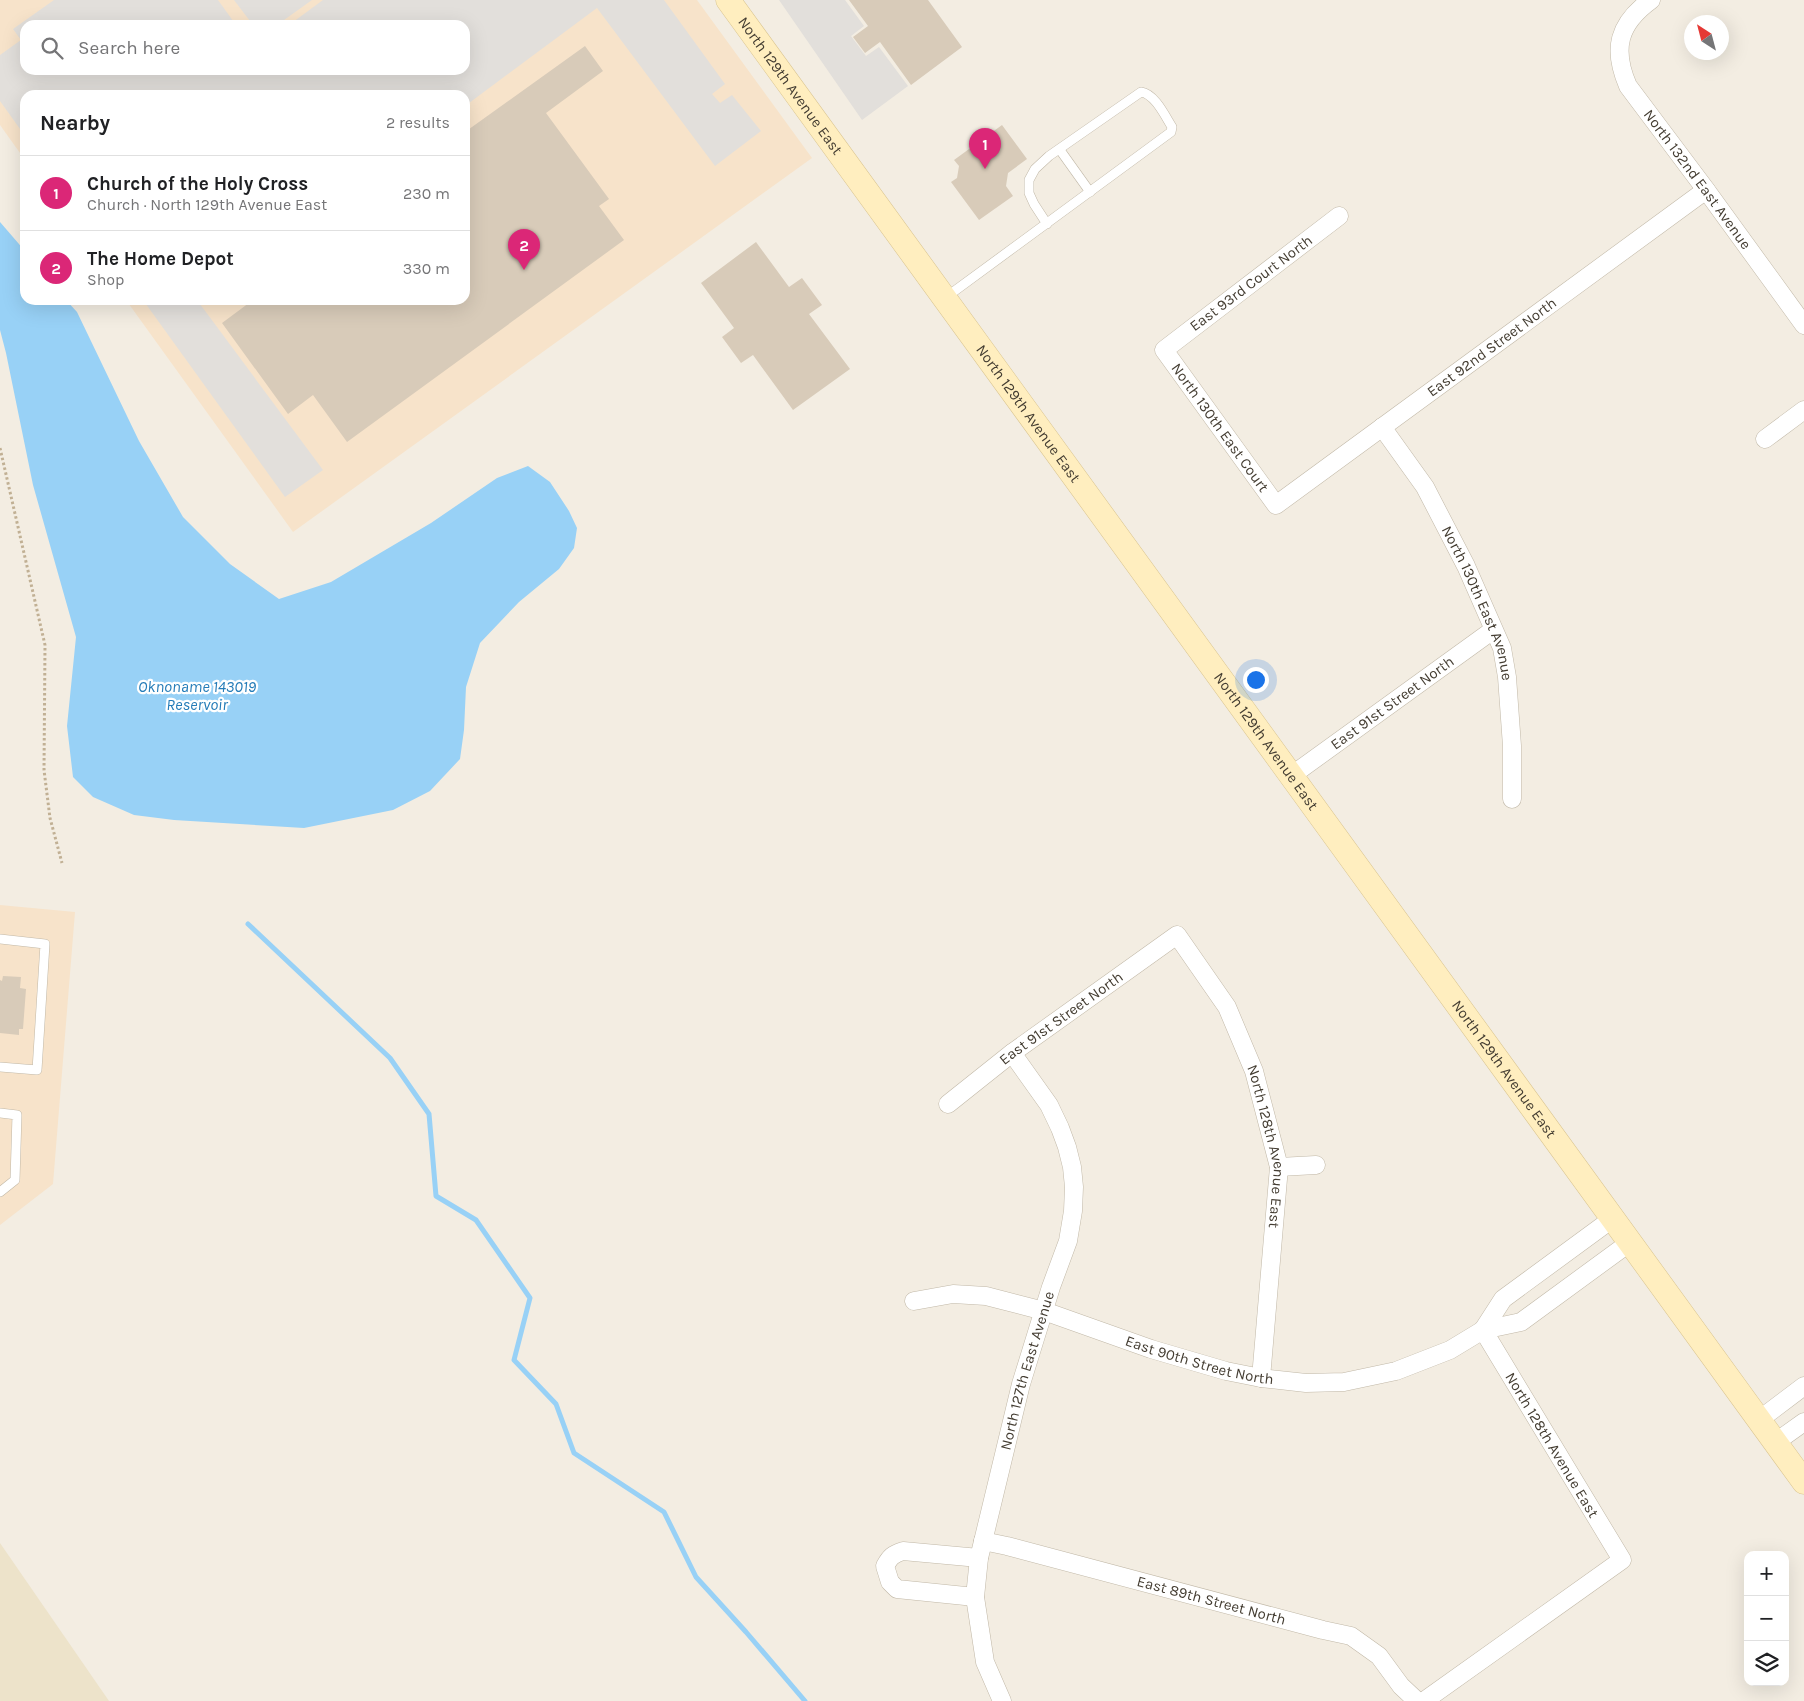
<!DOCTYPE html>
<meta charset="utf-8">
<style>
body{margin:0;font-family:Karla,sans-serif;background:#f2f2f2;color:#202124}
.controls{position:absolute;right:15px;bottom:15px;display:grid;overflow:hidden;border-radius:10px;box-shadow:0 5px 20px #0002}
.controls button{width:45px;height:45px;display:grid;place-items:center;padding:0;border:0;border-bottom:1px solid #e0e0e0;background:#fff;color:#202124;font:25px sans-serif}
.compass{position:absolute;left:1684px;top:15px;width:45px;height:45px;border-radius:50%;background:#fff;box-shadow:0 5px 20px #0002;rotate:324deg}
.you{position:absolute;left:1255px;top:679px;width:18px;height:18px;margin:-12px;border:4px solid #fff;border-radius:50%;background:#1a73e8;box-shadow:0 0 0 8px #1a73e833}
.badge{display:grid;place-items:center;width:32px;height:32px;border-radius:50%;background:#db2777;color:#fff;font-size:16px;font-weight:700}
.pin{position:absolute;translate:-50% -41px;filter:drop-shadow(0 1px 2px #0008)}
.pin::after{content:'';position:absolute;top:26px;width:18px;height:15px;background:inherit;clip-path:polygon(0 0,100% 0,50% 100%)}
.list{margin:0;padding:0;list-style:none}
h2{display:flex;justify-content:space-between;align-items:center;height:65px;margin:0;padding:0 20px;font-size:21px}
h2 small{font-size:16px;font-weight:400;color:#757577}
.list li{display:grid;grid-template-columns:32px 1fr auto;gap:15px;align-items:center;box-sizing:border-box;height:75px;padding:0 20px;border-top:1px solid #e0e0e0}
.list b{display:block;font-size:19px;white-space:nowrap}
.list p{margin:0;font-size:16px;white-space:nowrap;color:#757577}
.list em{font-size:16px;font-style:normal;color:#757577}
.icon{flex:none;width:28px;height:28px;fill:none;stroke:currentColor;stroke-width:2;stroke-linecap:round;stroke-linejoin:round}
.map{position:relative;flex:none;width:1804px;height:1701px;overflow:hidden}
.search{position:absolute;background:#fff;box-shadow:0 5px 20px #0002;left:20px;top:20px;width:450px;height:55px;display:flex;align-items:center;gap:12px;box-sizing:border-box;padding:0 18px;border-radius:15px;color:#757577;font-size:19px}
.panel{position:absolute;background:#fff;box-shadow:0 5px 20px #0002;left:20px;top:90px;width:450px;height:215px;border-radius:15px}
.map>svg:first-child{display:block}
.commercial{fill:#f7e3ca;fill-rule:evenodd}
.education{fill:#ede3ca}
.parking{fill:#e2dfdb}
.water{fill:#98d1f6}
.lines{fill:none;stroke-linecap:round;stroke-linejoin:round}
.stream{stroke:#98d1f6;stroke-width:5}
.building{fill:#d8cbb9}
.lane-casing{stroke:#c1b8a7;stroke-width:10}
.street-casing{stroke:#c1b8a7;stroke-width:19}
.secondary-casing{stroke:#d9c48f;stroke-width:25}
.path{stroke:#c1b094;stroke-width:3;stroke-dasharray:2.5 2.5;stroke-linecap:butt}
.lane{stroke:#fff;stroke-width:9}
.street{stroke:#fff;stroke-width:18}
.secondary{stroke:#ffeebf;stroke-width:24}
.labels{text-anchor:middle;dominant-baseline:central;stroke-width:4.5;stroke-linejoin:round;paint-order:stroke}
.street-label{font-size:15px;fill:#443d32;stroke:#fff}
.water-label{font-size:16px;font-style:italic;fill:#247cb8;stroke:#fff}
</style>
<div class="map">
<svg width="1804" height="1701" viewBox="0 0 1804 1701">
<rect width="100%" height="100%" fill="#f3ede2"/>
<g class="commercial">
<path d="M 0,0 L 697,0 L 812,158 L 293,532 L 126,300 L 465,300 L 465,95 L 25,95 L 25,160 L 0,125 ZM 25,25 L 465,25 L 465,70 L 25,70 Z"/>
<polygon points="0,905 75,912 53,1184 0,1225"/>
</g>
<polygon class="education" points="0,1543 109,1701 0,1701"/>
<g class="parking">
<polygon points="54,0 218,0 236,25 25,25 25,70 465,70 465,25 289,25 323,0 664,0 725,84 712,94 720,103 732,95 761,131 715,166 597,8 465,106 465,95 25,95 25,136 0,101 0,55 21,40 13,29"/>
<polygon points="234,0 312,0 277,25 253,25"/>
<polygon points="779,0 845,0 864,26 851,36 866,56 879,47 908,86 862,120"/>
<polygon points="143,300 197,300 323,470 285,497"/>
</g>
<polygon class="water" points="0,222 25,251 25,300 66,300 77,312 139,441 183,517 230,564 279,599 331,582 431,523 497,478 528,466 550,482 569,511 577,528 574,548 559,569 519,602 480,643 466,687 464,730 460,759 430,791 393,810 304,828 174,820 134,815 93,797 73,777 67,726 76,637 33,485 6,353 0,330"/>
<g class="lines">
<polyline class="stream" points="248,924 390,1058 429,1114 436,1196 476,1220 530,1298 514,1360 556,1404 574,1453 664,1512 696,1577 746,1632 805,1701"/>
</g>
<g class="building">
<polygon points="849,0 928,0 962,47 911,85 880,42 865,53 853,37 868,26"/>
<polygon points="585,46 603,71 546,113 609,199 599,206 624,240 347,442 313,395 288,414 222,323 253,300 465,300 465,132"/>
<polygon points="1002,125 1027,159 1008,173 1006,186 1013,196 979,220 951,182 957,178 959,166 954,160"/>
<polygon points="756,242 789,287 802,278 822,305 809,314 850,369 793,410 753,355 741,363 722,337 734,328 701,283"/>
<polygon points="3,976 21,977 20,988 26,989 23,1029 19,1029 19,1035 0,1033 0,980 2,981"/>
</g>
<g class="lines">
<g class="lane-casing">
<g id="lane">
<polyline points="1060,150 1090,192"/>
<path d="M 945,298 L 1171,132 L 1172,127 C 1165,116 1155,94 1141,92 L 1049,156 L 1035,169 L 1029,180 L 1029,193 L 1034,204 L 1047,224"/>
<polyline points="0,939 45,944 37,1070 0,1067"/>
<polyline points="0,1113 17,1115 15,1180 0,1192"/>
</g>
</g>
<g class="street-casing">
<g id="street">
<path id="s1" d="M 1651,0 C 1618,24 1612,49 1628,86 L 1706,190 L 1804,325"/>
<path id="s2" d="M 1339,216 L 1164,350 L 1276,505 L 1706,190"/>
<path id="s3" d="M 1382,427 L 1425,487 L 1466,566 L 1502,648 L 1507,677 L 1512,746 L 1512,799"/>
<polyline points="1765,439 1804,410"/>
<path id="s4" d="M 1291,776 L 1493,630"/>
<path id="s5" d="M 948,1104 L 1012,1053 L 1177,935 L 1227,1007 L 1254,1071 L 1279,1167 L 1261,1378"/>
<polyline points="1279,1167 1316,1165"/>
<path id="s6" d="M 914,1301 L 953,1294 L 986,1296 L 1044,1311 L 1151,1349 L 1226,1371 L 1261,1378 L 1306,1383 L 1344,1382 L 1396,1371 L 1450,1350 L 1483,1330 L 1521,1322 L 1629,1243"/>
<polyline points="1483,1330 1503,1299 1612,1219"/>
<polyline points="1759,1420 1804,1386"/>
<polyline points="1776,1442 1804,1422"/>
<path id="s7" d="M 983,1541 L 1007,1546 L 1323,1630 L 1351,1636 L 1379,1656 L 1401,1686 L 1417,1701"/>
<path d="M 975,1597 L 897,1589 L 890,1582 L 885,1566 C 890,1557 893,1554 903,1551 L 979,1558"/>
<path id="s8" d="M 1002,1701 L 985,1662 L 975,1597 L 979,1558 L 1021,1384 L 1051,1287 L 1068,1241 L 1073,1211 L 1074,1187 L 1072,1167 L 1067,1147 L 1060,1128 L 1049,1105 L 1012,1053"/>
<polyline points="1424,1701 1622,1560 1483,1330"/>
</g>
</g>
<g class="secondary-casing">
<g id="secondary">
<path id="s9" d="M 728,0 L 1804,1482"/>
</g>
</g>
<polyline class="path" points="0,448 45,645 44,770 50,818 62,863"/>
<use href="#lane" class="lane"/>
<use href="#street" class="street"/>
<use href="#secondary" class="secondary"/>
</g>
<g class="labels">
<g class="street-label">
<text stroke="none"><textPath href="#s9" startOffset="106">North 129th Avenue East</textPath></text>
<text stroke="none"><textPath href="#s1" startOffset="215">North 132nd East Avenue</textPath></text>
<text transform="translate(1251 283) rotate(-37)">East 93rd Court North</text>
<text stroke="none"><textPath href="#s2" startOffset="679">East 92nd Street North</textPath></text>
<text stroke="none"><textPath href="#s9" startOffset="511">North 129th Avenue East</textPath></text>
<text stroke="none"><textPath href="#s2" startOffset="316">North 130th East Court</textPath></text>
<text stroke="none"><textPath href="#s3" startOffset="202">North 130th East Avenue</textPath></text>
<text stroke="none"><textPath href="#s4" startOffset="125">East 91st Street North</textPath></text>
<text stroke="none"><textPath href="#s9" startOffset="916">North 129th Avenue East</textPath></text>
<text stroke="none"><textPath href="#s5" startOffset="142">East 91st Street North</textPath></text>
<text stroke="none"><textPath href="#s9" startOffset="1321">North 129th Avenue East</textPath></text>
<text stroke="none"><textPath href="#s5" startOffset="519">North 128th Avenue East</textPath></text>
<text stroke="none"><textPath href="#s6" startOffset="296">East 90th Street North</textPath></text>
<text stroke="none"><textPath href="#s8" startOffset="341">North 127th East Avenue</textPath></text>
<text transform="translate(1552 1445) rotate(59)">North 128th Avenue East</text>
<text stroke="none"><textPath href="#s7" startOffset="236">East 89th Street North</textPath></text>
</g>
<g class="water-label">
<text x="197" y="686">Oknoname 143019<tspan x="197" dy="18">Reservoir</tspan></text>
</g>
</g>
</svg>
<div class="controls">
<button>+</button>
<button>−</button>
<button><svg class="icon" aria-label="layers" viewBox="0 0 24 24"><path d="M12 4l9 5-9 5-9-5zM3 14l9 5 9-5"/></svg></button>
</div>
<svg class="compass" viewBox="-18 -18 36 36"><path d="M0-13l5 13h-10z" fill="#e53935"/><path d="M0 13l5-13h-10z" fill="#757577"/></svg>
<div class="you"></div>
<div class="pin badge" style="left:985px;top:169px">1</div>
<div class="pin badge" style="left:524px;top:270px">2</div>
<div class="search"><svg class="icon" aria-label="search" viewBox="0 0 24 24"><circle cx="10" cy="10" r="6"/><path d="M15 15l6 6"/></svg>Search here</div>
<section class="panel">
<h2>Nearby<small>2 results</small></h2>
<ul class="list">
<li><span class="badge">1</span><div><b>Church of the Holy Cross</b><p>Church · North 129th Avenue East</p></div><em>230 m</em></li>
<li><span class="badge">2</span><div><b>The Home Depot</b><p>Shop</p></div><em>330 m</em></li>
</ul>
</section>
</div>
